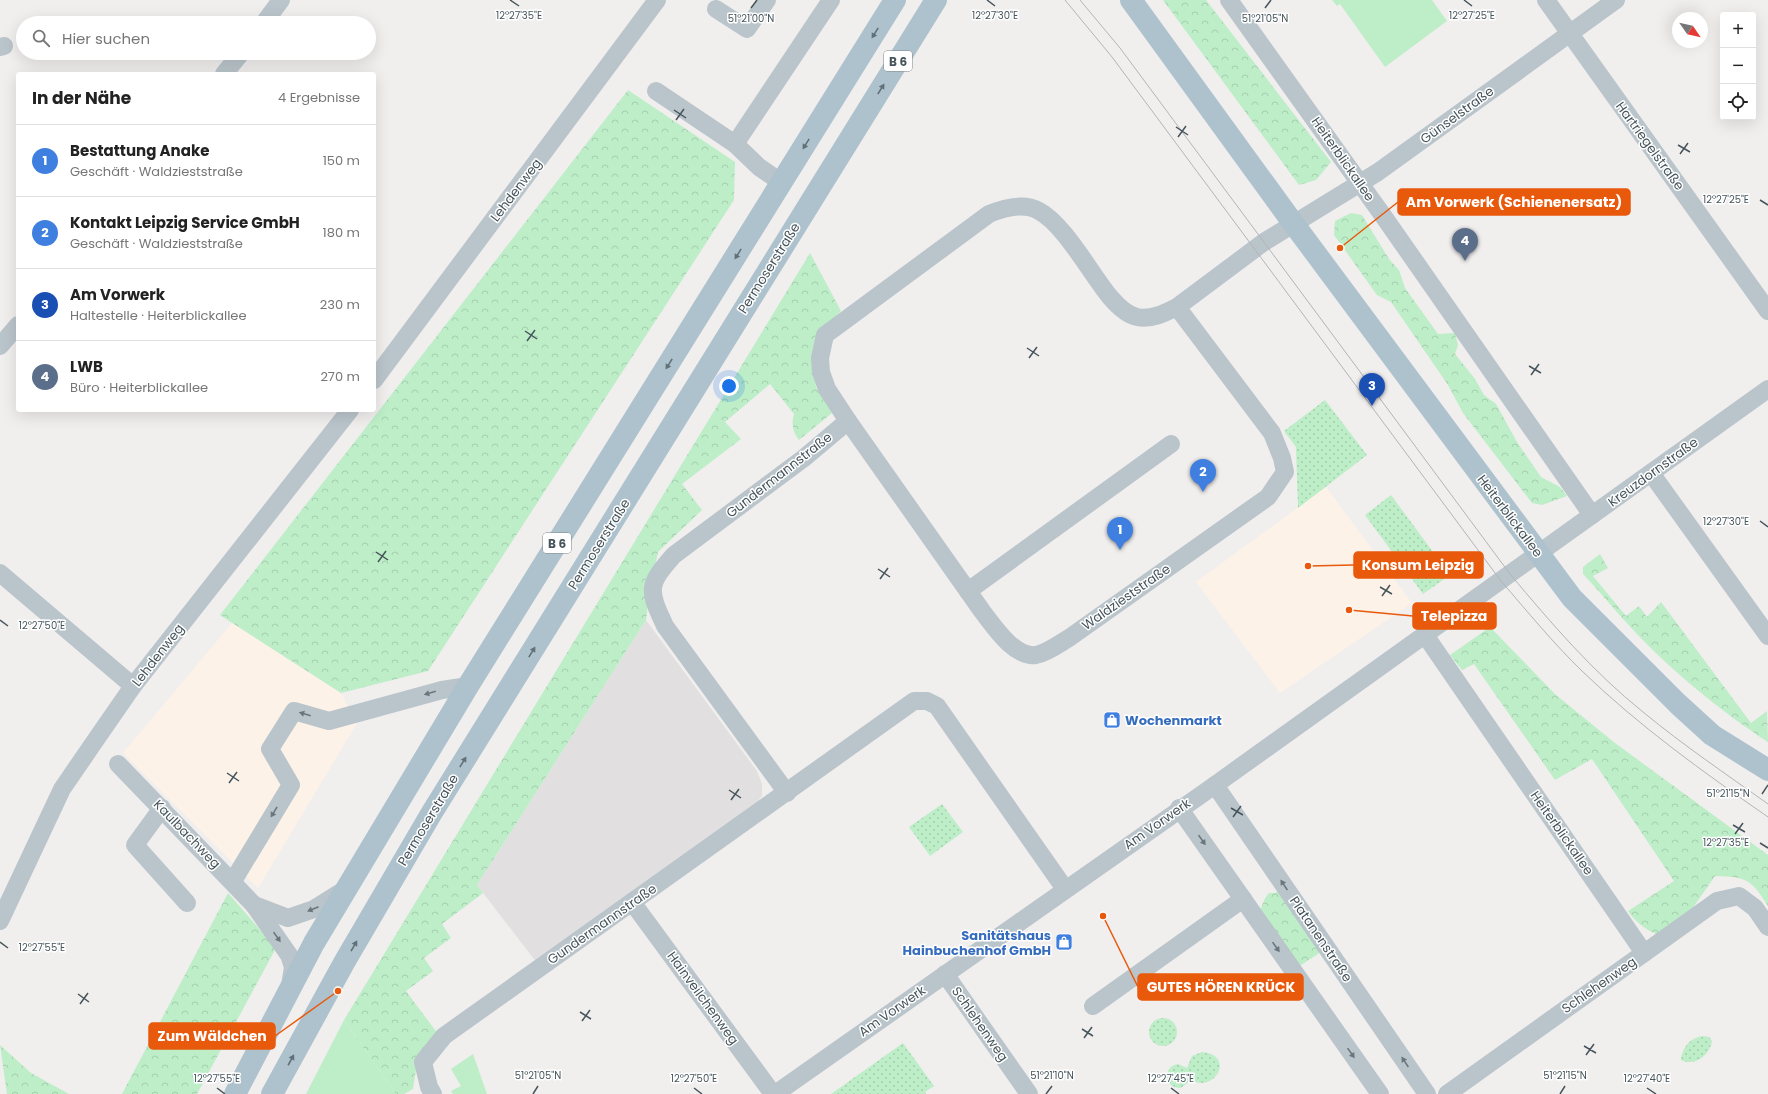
<!DOCTYPE html>
<html lang="de">
<meta charset="utf-8">
<style>
body{margin:0;font-family:Poppins,sans-serif;background:#f2f2f2;color:#222}
.controls{position:absolute;right:12px;top:12px;display:grid;overflow:hidden;border-radius:4px;box-shadow:0 4px 16px #0002}
.controls button{width:36px;height:36px;display:grid;place-items:center;padding:0;border:0;border-bottom:1px solid #e0e0e0;background:#fff;color:#222;font:20px sans-serif}
.compass{position:absolute;left:1672px;top:12px;width:36px;height:36px;border-radius:50%;background:#fff;box-shadow:0 4px 16px #0002;rotate:124deg}
.you{position:absolute;left:729px;top:386px;width:14px;height:14px;margin:-10px;border:3px solid #fff;border-radius:50%;background:#1a73e8;box-shadow:0 0 0 6px #1a73e833}
.badge{display:grid;place-items:center;width:26px;height:26px;border-radius:50%;background:#1b8fde;color:#fff;font-size:13px;font-weight:700}
.pin{position:absolute;translate:-50% -33px;filter:drop-shadow(0 1px 2px #0008)}
.pin::after{content:'';position:absolute;top:21px;width:14px;height:12px;background:inherit;clip-path:polygon(0 0,100% 0,50% 100%)}
.list{margin:0;padding:0;list-style:none}
h2{display:flex;justify-content:space-between;align-items:center;height:52px;margin:0;padding:0 16px;font-size:17px}
h2 small{font-size:13px;font-weight:400;color:#767676}
.list li{display:grid;grid-template-columns:26px 1fr auto;gap:12px;align-items:center;box-sizing:border-box;height:72px;padding:0 16px;border-top:1px solid #e0e0e0}
.list b{display:block;font-size:15px;white-space:nowrap}
.list p{margin:0;font-size:13px;white-space:nowrap;color:#767676}
.list em{font-size:13px;font-style:normal;color:#767676}
.icon{flex:none;width:22px;height:22px;fill:none;stroke:currentColor;stroke-width:2;stroke-linecap:round;stroke-linejoin:round}
.map{position:relative;flex:none;width:1768px;height:1094px;overflow:hidden}
.search{position:absolute;background:#fff;box-shadow:0 4px 16px #0002;left:16px;top:16px;width:360px;height:44px;display:flex;align-items:center;gap:10px;box-sizing:border-box;padding:0 14px;border-radius:22px;color:#767676;font-size:15px}
.panel{position:absolute;background:#fff;box-shadow:0 4px 16px #0002;left:16px;top:72px;width:360px;height:340px;border-radius:4px}
.map>svg:first-child{display:block}
.commercial{fill:#fcf2e7}
.education{fill:#e2dfe0}
.green{fill:#bdeec8}
.forest{fill:url(#forest-crowns)}
.park{fill:url(#park-dots)}
.lines{fill:none;stroke-linecap:round;stroke-linejoin:round}
.minor{stroke:#bac5cb;stroke-width:18}
.major{stroke:#aec2cd;stroke-width:22}
.tram{stroke:#b0b5b9;stroke-width:1}
.oneway{fill:#607078}
.oneway2{fill:#69777d}
.ticks{fill:none;stroke:#46555b;stroke-width:1.5}
.labels{text-anchor:middle;dominant-baseline:central;stroke-width:3;stroke-linejoin:round;paint-order:stroke}
.shield{fill:#fff;stroke:#7e888c;stroke-width:1}
.shield-label{font-size:12px;font-weight:bold;fill:#46555b}
.street-label{font-size:13px;fill:#46555b;stroke:#fff}
.shop-label{font-size:13px;font-weight:bold;fill:#366cbe;stroke:#fff;text-anchor:start}
.ticks-label{font-size:10px;text-anchor:middle;fill:#46555b;stroke:#fff;stroke-width:3;stroke-linejoin:round;paint-order:stroke}
.leader{fill:none;stroke:#e8590c;stroke-width:1.5}
.callout-dot{fill:#e8590c;stroke:#fff;stroke-width:1.5}
.callout{fill:#e8590c;stroke:#e8590c;stroke-width:1.5}
.callout-label{font-size:14px;text-anchor:middle;font-weight:bold;fill:#fff}
</style>
<div class="map">
<svg width="1768" height="1094" viewBox="0 0 1768 1094">
<defs>
<pattern id="forest-crowns" width="20" height="18" patternUnits="userSpaceOnUse"><rect width="20" height="18" fill="#bdeec8"/><path d="M2 6a3 3 0 1 1 6 0M12 15a3 3 0 1 1 6 0" fill="none" stroke="#a4ceae"/></pattern>
<pattern id="park-dots" width="8" height="8" patternUnits="userSpaceOnUse"><rect width="8" height="8" fill="#bdeec8"/><path d="M2 2h.1M6 6h.1" fill="none" stroke="#a4ceae" stroke-width="1.8" stroke-linecap="round"/></pattern>
</defs>
<rect width="100%" height="100%" fill="#f1eeee"/>
<g class="commercial">
<polygon points="1326,487 1412,603 1280,693 1196,582"/>
<polygon points="232,623 341,693 357,723 258,888 123,753"/>
</g>
<polygon class="education" points="646,620 757,771 762,784 762,796 752,808 537,963 477,885"/>
<g class="green">
<polygon points="1332,0 1432,0 1447,21 1385,67 1340,4 1337,6"/>
<polygon points="344,1020 396,1094 306,1094"/>
<polygon points="473,1054 487,1094 453,1094 451,1091 461,1086 451,1069"/>
</g>
<g class="forest">
<polygon points="1163,0 1206,0 1331,162 1316,180 1299,185"/>
<polygon points="628,90 735,162 734,200 428,671 341,693 220,615"/>
<polygon points="1351,213 1362,215 1389,259 1399,270 1405,288 1438,334 1455,333 1458,345 1455,354 1475,379 1484,395 1496,404 1517,442 1541,477 1560,487 1567,496 1542,505 1532,503 1463,413 1448,385 1391,302 1377,295 1334,235 1335,221"/>
<path d="M 810,253 L 841,311 L 816,337 L 812,366 L 816,387 L 832,413 L 799,440 C 793,432 791,425 794,414 L 770,384 L 725,422 L 741,439 L 682,484 L 702,510 L 658,552 L 649,595 L 646,620 L 477,885 L 483,893 L 442,924 L 451,938 L 424,958 L 433,971 L 406,991 L 438,1034 L 416,1070 L 413,1089 L 404,1094 L 396,1094 L 344,1020 Z"/>
<path d="M 1600,554 L 1608,568 L 1593,576 L 1626,616 L 1639,606 L 1647,617 L 1661,602 L 1751,723 L 1767,711 L 1768,742 C 1723,713 1673,672 1636,633 C 1618,614 1601,593 1583,574 L 1583,567 Z"/>
<path d="M 1490,627 L 1556,695 L 1615,743 L 1768,855 L 1768,906 C 1751,879 1747,877 1715,876 L 1690,912 L 1656,934 C 1643,928 1636,922 1628,911 L 1674,881 L 1592,759 L 1555,780 L 1474,664 L 1462,670 L 1450,655 Z"/>
<path d="M 1282,887 L 1324,950 L 1295,969 L 1257,915 C 1263,908 1262,900 1269,893 L 1275,893 Z"/>
<polygon points="228,893 276,948 197,1094 122,1094"/>
<polygon points="0,1045 31,1073 69,1094 7,1094"/>
</g>
<g class="park">
<polygon points="1325,400 1367,455 1298,508 1296,447 1284,431"/>
<polygon points="1391,495 1450,575 1423,594 1365,515"/>
<polygon points="942,804 963,832 930,856 909,827"/>
<circle cx="1163" cy="1032" r="14"/>
<path d="M 1704,1036 L 1709,1037 L 1712,1041 C 1710,1055 1695,1067 1681,1060 C 1682,1047 1691,1037 1704,1036 Z"/>
<polygon points="903,1043 934,1086 925,1092 926,1094 831,1094"/>
<path d="M 1202,1052 C 1236,1055 1215,1094 1191,1080 L 1181,1088 C 1165,1089 1161,1067 1178,1064 L 1187,1068 L 1192,1056 Z"/>
</g>
<g class="lines">
<g class="minor">
<polyline points="1229,0 1384,217 1592,515"/>
<polyline points="1546,0 1768,311"/>
<polyline points="716,9 747,29 767,0"/>
<polyline points="264,23 281,0"/>
<polyline points="0,47 4,46"/>
<polyline points="224,74 241,53"/>
<polyline points="656,91 735,144 759,167 782,183"/>
<polyline points="735,144 831,0"/>
<path d="M 1177,307 L 1272,433 L 1282,458 L 1285,472 L 1268,497 L 1069,638 C 1059,644 1047,653 1036,655 C 1014,658 993,625 982,611 L 848,421 L 827,389 L 821,372 L 820,358 L 825,335 L 989,214 C 1004,208 1024,202 1039,211 C 1064,224 1091,274 1110,297 C 1116,304 1127,315 1137,317 C 1151,320 1165,313 1177,307 L 1264,242 L 1378,172 L 1616,0"/>
<polyline points="0,346 18,325"/>
<polyline points="374,380 657,0"/>
<polyline points="1651,473 1768,636"/>
<polyline points="0,573 133,686"/>
<polyline points="968,591 1171,444"/>
<polyline points="1425,635 1644,953"/>
<polyline points="118,764 254,905 289,955 293,967 290,986"/>
<polyline points="1215,785 1427,1094"/>
<path d="M 787,793 L 665,626 C 648,590 647,585 674,555 L 804,458 L 848,421"/>
<polyline points="162,808 135,845 187,903"/>
<polyline points="1179,808 1380,1094"/>
<polyline points="233,881 291,785 270,749 294,711 329,721 442,690 468,686"/>
<polyline points="632,902 773,1094"/>
<polyline points="254,905 288,918 314,909 346,889"/>
<polyline points="0,921 62,789 97,738 133,686 350,410"/>
<polyline points="945,974 1029,1094"/>
<polyline points="1093,1006 1243,899"/>
<polyline points="433,1094 429,1087 423,1062 444,1036 914,701 927,701 937,706 1065,889"/>
<polyline points="775,1094 1215,785 1768,389"/>
<polyline points="1447,1094 1717,901 1739,896 1755,908 1768,927"/>
</g>
<g class="major">
<polyline points="1131,0 1293,223 1572,598 1678,704 1712,735 1768,770"/>
<polyline points="235,1094 314,943 468,686 895,0"/>
<polyline points="272,1094 345,961 431,814 936,0"/>
</g>
<g class="tram">
<path d="M 1065,0 L 1112,57 L 1501,581 C 1527,611 1553,643 1582,671 C 1639,726 1703,772 1768,817"/>
<path d="M 1080,0 L 1120,48 L 1510,574 C 1551,623 1593,672 1643,712 C 1683,745 1726,774 1768,804"/>
</g>
</g>
<defs><path id="oneway-solid" d="M-6-.8H1V-3.2L6.5 0L1 3.2V.8H-6Z"/></defs>
<g class="oneway">
<use href="#oneway-solid" transform="translate(875 33) rotate(122)"/>
<use href="#oneway-solid" transform="translate(881 89) rotate(-58)"/>
<use href="#oneway-solid" transform="translate(806 144) rotate(122)"/>
<use href="#oneway-solid" transform="translate(738 254) rotate(122)"/>
<use href="#oneway-solid" transform="translate(669 364) rotate(122)"/>
<use href="#oneway-solid" transform="translate(532 652) rotate(-58)"/>
<use href="#oneway-solid" transform="translate(463 762) rotate(-58)"/>
<use href="#oneway-solid" transform="translate(354 946) rotate(-60)"/>
<use href="#oneway-solid" transform="translate(291 1060) rotate(-61)"/>
</g>
<g class="oneway2">
<use href="#oneway-solid" transform="translate(430 693) rotate(164)"/>
<use href="#oneway-solid" transform="translate(305 714) rotate(-164)"/>
<use href="#oneway-solid" transform="translate(274 812) rotate(121)"/>
<use href="#oneway-solid" transform="translate(1202 840) rotate(55)"/>
<use href="#oneway-solid" transform="translate(1284 885) rotate(-124)"/>
<use href="#oneway-solid" transform="translate(313 909) rotate(157)"/>
<use href="#oneway-solid" transform="translate(277 937) rotate(55)"/>
<use href="#oneway-solid" transform="translate(1276 947) rotate(55)"/>
<use href="#oneway-solid" transform="translate(1351 1053) rotate(55)"/>
<use href="#oneway-solid" transform="translate(1405 1062) rotate(-124)"/>
</g>
<path class="ticks" d="M 510,0 L 519,6M 987,0 L 995,6M 1464,0 L 1472,6M 751,8 L 757,0M 1265,8 L 1271,0M 674,110 L 686,118M 676,120 L 684,109M 1176,127 L 1188,135M 1178,137 L 1186,126M 1678,145 L 1690,152M 1680,154 L 1688,143M 1760,200 L 1768,205M 525,331 L 537,339M 527,341 L 535,330M 1027,348 L 1039,356M 1029,358 L 1037,347M 1529,366 L 1541,373M 1531,375 L 1539,364M 1760,521 L 1768,527M 376,552 L 388,560M 378,562 L 386,551M 878,569 L 890,577M 880,579 L 888,568M 1380,587 L 1392,594M 1382,596 L 1390,585M 0,620 L 8,626M 227,773 L 239,781M 229,783 L 237,772M 729,790 L 741,798M 1762,794 L 1768,785M 731,800 L 739,789M 1231,808 L 1243,815M 1233,817 L 1241,806M 1733,825 L 1745,832M 1735,834 L 1743,823M 1760,843 L 1768,848M 0,942 L 8,948M 78,994 L 89,1002M 80,1004 L 88,993M 580,1012 L 591,1019M 582,1021 L 590,1010M 1082,1029 L 1093,1036M 1084,1038 L 1092,1027M 1584,1046 L 1596,1053M 1586,1055 L 1594,1044M 217,1088 L 225,1094M 694,1088 L 702,1094M 1171,1088 L 1179,1094M 1647,1088 L 1656,1094M 533,1094 L 538,1086M 1046,1094 L 1052,1086M 1560,1094 L 1565,1086"/>
<defs>
<g id="shop-square" transform="scale(0.9)"><rect x="-9" y="-9" width="18" height="18" rx="4" fill="#3f7fe0" stroke="#fff"/><path d="M-5-2.5h2.3a2.7 3.5 0 0 1 5.4 0H5L5.5 6h-11ZM-1.5-2.5h3a1.5 2.3 0 0 0-3 0Z" fill="#fff"/></g>
</defs>
<g fill-rule="evenodd">
<use href="#shop-square" x="1112" y="720"/>
<use href="#shop-square" x="1064" y="942"/>
</g>
<g class="labels">
<g class="shield">
<rect x="884" y="51" width="28" height="20" rx="3"/>
<rect x="543" y="533" width="28" height="20" rx="3"/>
</g>
<g class="shield-label">
<text x="898" y="61">B 6</text>
<text x="557" y="543">B 6</text>
</g>
<g class="street-label">
<text transform="translate(1457 115) rotate(-36)">Günselstraße</text>
<text transform="translate(1650 146) rotate(54)">Hartriegelstraße</text>
<text transform="translate(1343 159) rotate(55)">Heiterblickallee</text>
<text transform="translate(516 190) rotate(-53)">Lehdenweg</text>
<text transform="translate(769 268) rotate(-58)">Permoserstraße</text>
<text transform="translate(1653 472) rotate(-36)">Kreuzdornstraße</text>
<text transform="translate(779 475) rotate(-38)">Gundermannstraße</text>
<text transform="translate(1510 516) rotate(53)">Heiterblickallee</text>
<text transform="translate(599 544) rotate(-58)">Permoserstraße</text>
<text transform="translate(1126 597) rotate(-35)">Waldzieststraße</text>
<text transform="translate(158 655) rotate(-52)">Lehdenweg</text>
<text transform="translate(428 820) rotate(-59)">Permoserstraße</text>
<text transform="translate(1157 824) rotate(-35)">Am Vorwerk</text>
<text transform="translate(1562 833) rotate(55)">Heiterblickallee</text>
<text transform="translate(187 834) rotate(46)">Kaulbachweg</text>
<text transform="translate(602 924) rotate(-35)">Gundermannstraße</text>
<text transform="translate(1321 939) rotate(56)">Platanenstraße</text>
<text transform="translate(1599 985) rotate(-35)">Schlehenweg</text>
<text transform="translate(703 998) rotate(54)">Hainveilchenweg</text>
<text transform="translate(892 1011) rotate(-35)">Am Vorwerk</text>
<text transform="translate(980 1024) rotate(55)">Schlehenweg</text>
</g>
<g class="shop-label">
<text x="1125" y="720">Wochenmarkt</text>
<text x="1051" y="935" text-anchor="end">Sanitätshaus<tspan x="1051" dy="15">Hainbuchenhof GmbH</tspan></text>
</g>
</g>
<g class="ticks-label">
<text x="519" y="19">12°27'35"E</text>
<text x="995" y="19">12°27'30"E</text>
<text x="1472" y="19">12°27'25"E</text>
<text x="751" y="22">51°21'00"N</text>
<text x="1265" y="22">51°21'05"N</text>
<text x="1726" y="203">12°27'25"E</text>
<text x="1726" y="525">12°27'30"E</text>
<text x="42" y="629">12°27'50"E</text>
<text x="1728" y="797">51°21'15"N</text>
<text x="1726" y="846">12°27'35"E</text>
<text x="42" y="951">12°27'55"E</text>
<text x="538" y="1079">51°21'05"N</text>
<text x="1052" y="1079">51°21'10"N</text>
<text x="1565" y="1079">51°21'15"N</text>
<text x="217" y="1082">12°27'55"E</text>
<text x="694" y="1082">12°27'50"E</text>
<text x="1171" y="1082">12°27'45"E</text>
<text x="1647" y="1082">12°27'40"E</text>
</g>
<path class="leader" d="M1340 248L1398 202M1308 566L1354 565M1349 610L1413 616M1103 916L1138 987M338 991L275 1036"/>
<g class="callout-dot">
<circle cx="1340" cy="248" r="4"/>
<circle cx="1308" cy="566" r="4"/>
<circle cx="1349" cy="610" r="4"/>
<circle cx="1103" cy="916" r="4"/>
<circle cx="338" cy="991" r="4"/>
</g>
<g class="callout">
<rect x="1398" y="189" width="232" height="26" rx="4"/>
<rect x="1354" y="552" width="129" height="26" rx="4"/>
<rect x="1413" y="603" width="83" height="26" rx="4"/>
<rect x="1138" y="974" width="165" height="26" rx="4"/>
<rect x="149" y="1023" width="126" height="26" rx="4"/>
</g>
<g class="callout-label">
<text x="1514" y="207">Am Vorwerk (Schienenersatz)</text>
<text x="1418" y="570">Konsum Leipzig</text>
<text x="1454" y="621">Telepizza</text>
<text x="1221" y="992">GUTES HÖREN KRÜCK</text>
<text x="212" y="1041">Zum Wäldchen</text>
</g>
</svg>
<div class="controls">
<button>+</button>
<button>−</button>
<button><svg class="icon" aria-label="locate" viewBox="0 0 24 24"><circle cx="12" cy="12" r="6"/><path d="M12 2v4M12 18v4M2 12h4M18 12h4"/></svg></button>
</div>
<svg class="compass" viewBox="-18 -18 36 36"><path d="M0-13l5 13h-10z" fill="#e53935"/><path d="M0 13l5-13h-10z" fill="#767676"/></svg>
<div class="you"></div>
<div class="pin badge" style="left:1120px;top:550px;background:#3f7fe0">1</div>
<div class="pin badge" style="left:1203px;top:492px;background:#3f7fe0">2</div>
<div class="pin badge" style="left:1372px;top:406px;background:#1a4fb4">3</div>
<div class="pin badge" style="left:1465px;top:261px;background:#5c6f8a">4</div>
<div class="search"><svg class="icon" aria-label="search" viewBox="0 0 24 24"><circle cx="10" cy="10" r="6"/><path d="M15 15l6 6"/></svg>Hier suchen</div>
<section class="panel">
<h2>In der Nähe<small>4 Ergebnisse</small></h2>
<ul class="list">
<li><span class="badge" style="background:#3f7fe0">1</span><div><b>Bestattung Anake</b><p>Geschäft · Waldzieststraße</p></div><em>150 m</em></li>
<li><span class="badge" style="background:#3f7fe0">2</span><div><b>Kontakt Leipzig Service GmbH</b><p>Geschäft · Waldzieststraße</p></div><em>180 m</em></li>
<li><span class="badge" style="background:#1a4fb4">3</span><div><b>Am Vorwerk</b><p>Haltestelle · Heiterblickallee</p></div><em>230 m</em></li>
<li><span class="badge" style="background:#5c6f8a">4</span><div><b>LWB</b><p>Büro · Heiterblickallee</p></div><em>270 m</em></li>
</ul>
</section>
</div>
